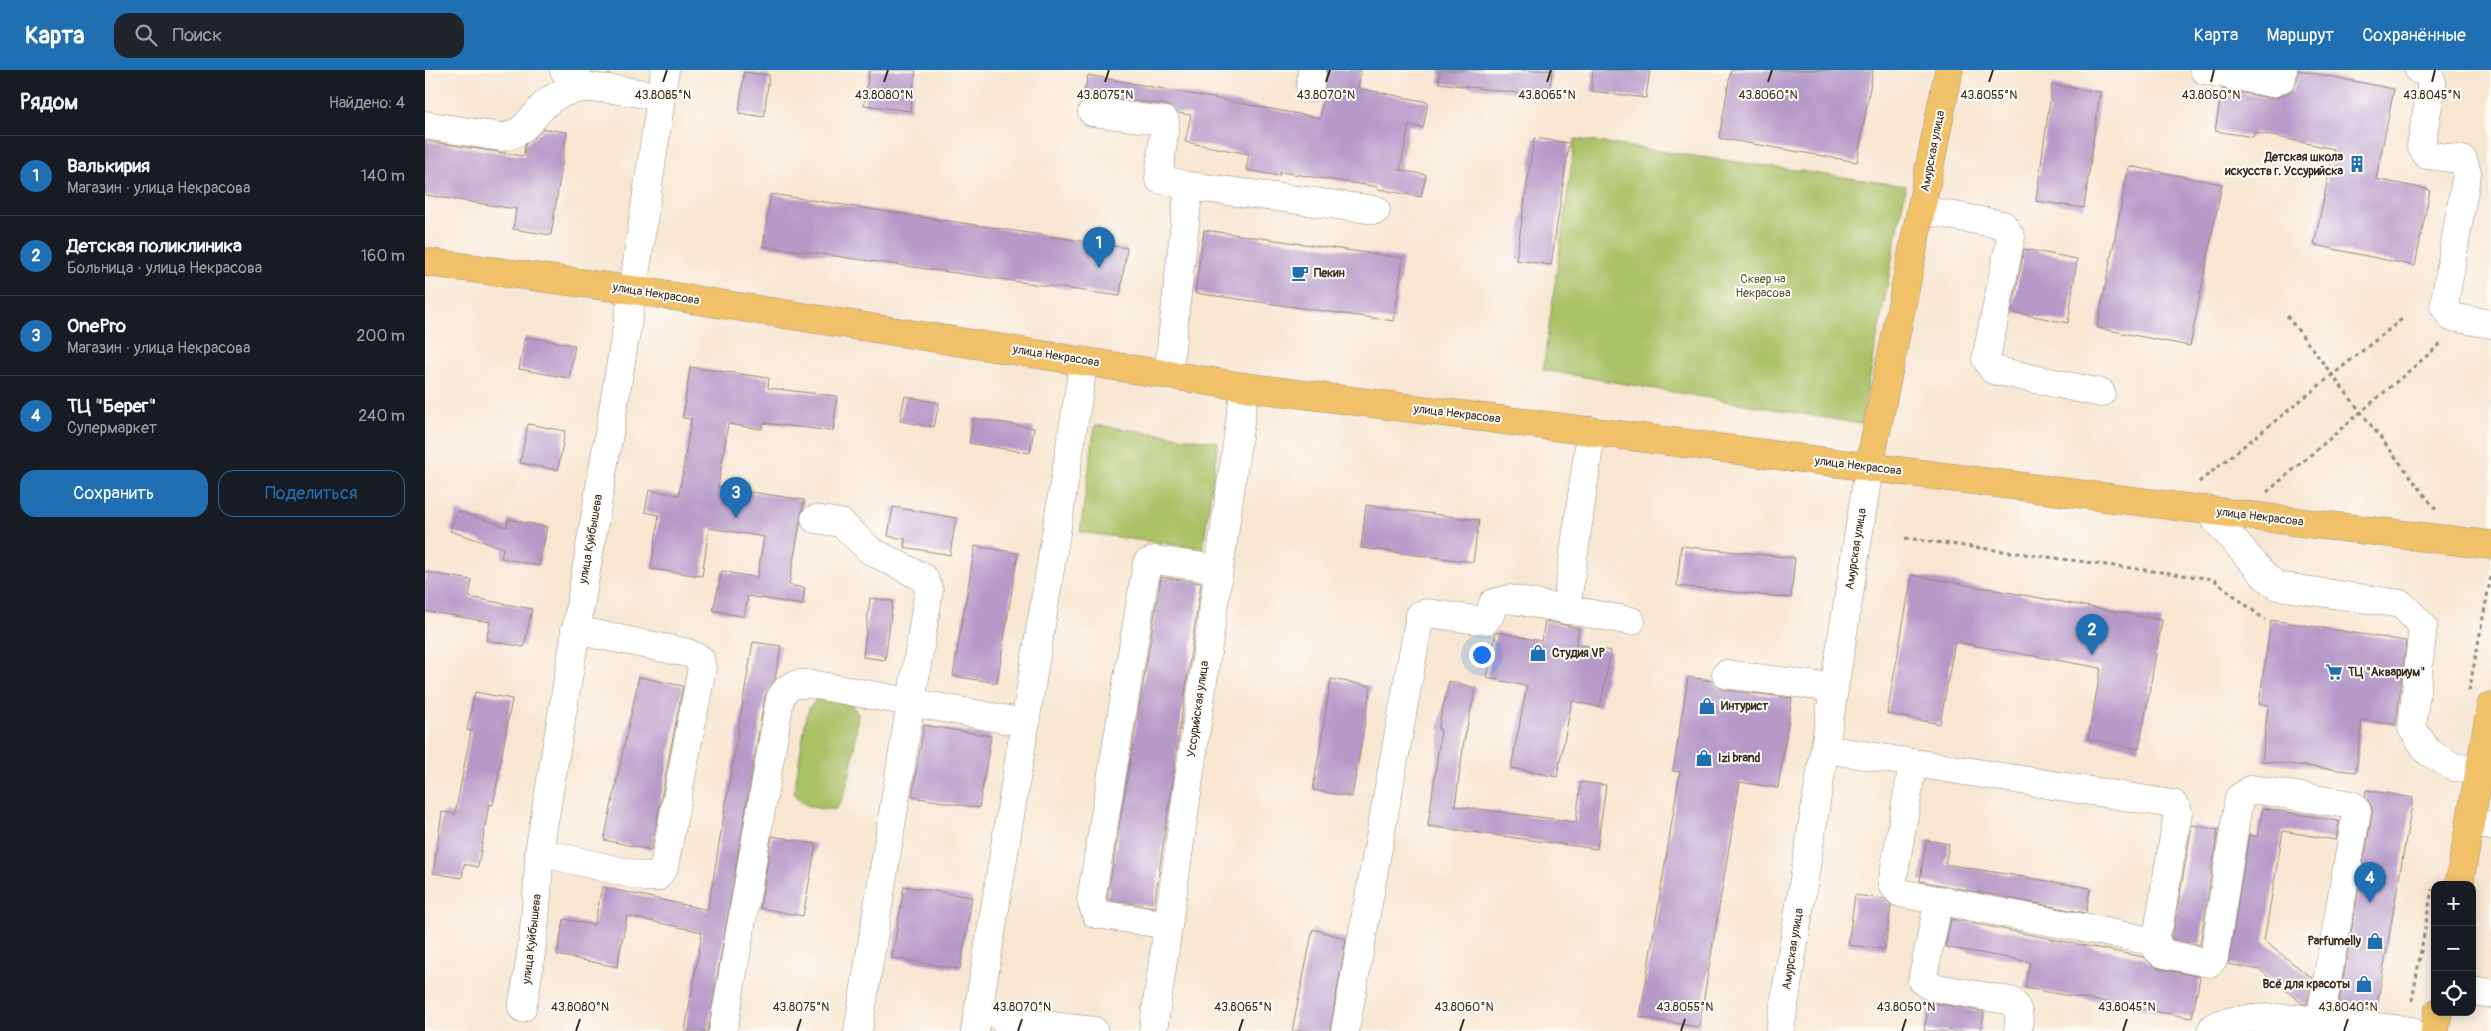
<!DOCTYPE html>
<html lang="ru">
<meta charset="utf-8">
<style>
body{margin:0;font-family:Pangolin,sans-serif;background:#20242c;color:#f1f3f6}
.controls{position:absolute;right:15px;bottom:15px;display:grid;overflow:hidden;border-radius:10px;box-shadow:0 2px 12px #0003}
.controls button{width:45px;height:45px;display:grid;place-items:center;padding:0;border:0;border-bottom:1px solid #363941;background:#171b24;color:#f1f3f6;font:25px sans-serif}
.you{position:absolute;left:1056px;top:584px;width:18px;height:18px;margin:-12px;border:4px solid #fff;border-radius:50%;background:#1a73e8;box-shadow:0 0 0 8px #1a73e833}
.badge{display:grid;place-items:center;width:32px;height:32px;border-radius:50%;background:#1f6fb2;color:#fff;font-size:16px;font-weight:700}
.pin{position:absolute;translate:-50% -41px;filter:drop-shadow(0 1px 2px #0008)}
.pin::after{content:'';position:absolute;top:26px;width:18px;height:15px;background:inherit;clip-path:polygon(0 0,100% 0,50% 100%)}
.list{margin:0;padding:0;list-style:none}
h2{display:flex;justify-content:space-between;align-items:center;height:65px;margin:0;padding:0 20px;font-size:21px}
h2 small{font-size:16px;font-weight:400;color:#9ea1a6}
.list li{display:grid;grid-template-columns:32px 1fr auto;gap:15px;align-items:center;box-sizing:border-box;height:80px;padding:0 20px;border-top:1px solid #363941}
.list b{display:block;font-size:19px;white-space:nowrap}
.list p{margin:0;font-size:16px;white-space:nowrap;color:#9ea1a6}
.list em{font-size:16px;font-style:normal;color:#9ea1a6}
.actions{display:flex;gap:10px;padding:15px 20px}
.actions a{flex:1;padding:11px 0;border:1px solid #1f6fb2;border-radius:15px;text-align:center;font-size:18px;color:#1f6fb2}
.actions .main{background:#1f6fb2;color:#fff}
.icon{flex:none;width:28px;height:28px;fill:none;stroke:currentColor;stroke-width:2;stroke-linecap:round;stroke-linejoin:round}
.map{position:relative;flex:none;width:2066px;height:961px;overflow:hidden}
header{display:flex;align-items:center;gap:30px;box-sizing:border-box;height:70px;padding:0 25px;background:#1f6fb2;color:#fff}
header strong{font-size:24px}
nav{display:flex;gap:28px;margin-inline-start:auto;font-size:18px}
.search{width:350px;height:45px;background:#20242c;display:flex;align-items:center;gap:12px;box-sizing:border-box;padding:0 18px;border-radius:15px;color:#9ea1a6;font-size:19px}
main{display:flex}
aside{flex:1;background:#171b24}
.map>svg:first-child{display:block}
.green{fill:#abc166;stroke:#737642}
.building{fill:#b59ac8}
.lines{fill:none;stroke-linecap:round;stroke-linejoin:round}
.minor-casing{stroke:#998878;stroke-width:29}
.major-casing{stroke:#998878;stroke-width:29}
.path{stroke:#998878;stroke-width:3;stroke-dasharray:4 4;stroke-linecap:butt}
.minor{stroke:#fff;stroke-width:28}
.major{stroke:#f2c26a;stroke-width:28}
.ticks{fill:none;stroke:#3b2a1e;stroke-width:2}
.labels{text-anchor:middle;dominant-baseline:central;stroke-width:4;stroke-linejoin:round;paint-order:stroke}
.street-label{font-size:12px;fill:#3b2a1e;stroke:#fdfcf7}
.poi-label{font-size:12px;font-weight:bold;fill:#3b2a1e;stroke:#fdfcf7;text-anchor:start}
.park-label{font-size:12px;fill:#5d5734;stroke:#fdfcf7}
.ticks-label{font-size:12px;text-anchor:middle;fill:#3b2a1e;stroke:#fdfcf7;stroke-width:4;stroke-linejoin:round;paint-order:stroke}
</style>
<header>
<strong>Карта</strong>
<div class="search"><svg class="icon" aria-label="search" viewBox="0 0 24 24"><circle cx="10" cy="10" r="6"/><path d="M15 15l6 6"/></svg>Поиск</div>
<nav><a>Карта</a><a>Маршрут</a><a>Сохранённые</a></nav>
</header>
<main>
<aside>
<h2>Рядом<small>Найдено: 4</small></h2>
<ul class="list">
<li><span class="badge">1</span><div><b>Валькирия</b><p>Магазин · улица Некрасова</p></div><em>140 m</em></li>
<li><span class="badge">2</span><div><b>Детская поликлиника</b><p>Больница · улица Некрасова</p></div><em>160 m</em></li>
<li><span class="badge">3</span><div><b>OnePro</b><p>Магазин · улица Некрасова</p></div><em>200 m</em></li>
<li><span class="badge">4</span><div><b>ТЦ &quot;Берег&quot;</b><p>Супермаркет</p></div><em>240 m</em></li>
</ul>
<div class="actions"><a class="main">Сохранить</a><a>Поделиться</a></div>
</aside>
<div class="map">
<svg width="2066" height="961" viewBox="0 0 2066 961">
<rect width="100%" height="100%" fill="#fdfcf7"/>
<filter id="ink" filterUnits="userSpaceOnUse"><feTurbulence type="fractalNoise" baseFrequency=".02" numOctaves="2"/><feDisplacementMap in="SourceGraphic" scale="10" xChannelSelector="R" yChannelSelector="G"/><feConvolveMatrix kernelMatrix="1 2 1 2 8 2 1 2 1" color-interpolation-filters="sRGB"/></filter>
<filter id="wash" filterUnits="userSpaceOnUse"><feTurbulence type="fractalNoise" baseFrequency=".0096" numOctaves="4" result="noise"/><feDisplacementMap in="SourceGraphic" scale="20" xChannelSelector="R" yChannelSelector="G"/><feGaussianBlur stdDeviation="1.12" result="paint"/><feColorMatrix in="noise" values="0 0 0 0 0 0 0 0 0 0 0 0 0 0 0 0 0 1.4 0 .05"/><feComposite in="paint" operator="in"/></filter>
<g filter="url(#wash)">
<rect width="100%" height="100%" fill="#f7e6d1"/>
<g class="green">
<polygon points="1150,69 1481,116 1436,354 1118,300"/>
<polygon points="670,355 793,372 778,479 655,462"/>
<path d="M 395,628 L 426,634 L 433,644 C 431,667 425,723 411,739 C 396,740 377,738 369,723 L 381,647 L 385,636 Z"/>
</g>
<g id="blocks">
<g class="building">
<polygon points="444,0 491,0 485,41 439,35"/>
<polygon points="902,0 936,0 933,18 1003,32 998,58 984,55 975,100 1001,105 996,127 953,119 953,117 855,102 854,106 821,100 824,84 760,72 766,45 753,43 742,35 659,25 663,5 895,48"/>
<polygon points="1015,0 1127,0 1124,27 1014,13"/>
<polygon points="1168,0 1225,0 1221,28 1166,21"/>
<polygon points="1306,0 1448,0 1432,92 1294,68"/>
<polygon points="1873,0 1969,19 1951,109 2005,120 1990,196 1889,175 1909,79 1829,62 1828,67 1790,61 1797,19 1844,28 1853,27 1867,21 1872,10"/>
<polygon points="319,2 344,5 339,47 314,43"/>
<polygon points="1627,15 1675,22 1659,138 1611,131"/>
<polygon points="119,59 142,62 126,165 88,159 91,139 0,125 0,71 99,86 100,75"/>
<polygon points="1109,68 1144,73 1126,195 1091,190"/>
<polygon points="1704,96 1797,114 1765,276 1672,258"/>
<polygon points="346,124 702,178 695,226 338,176"/>
<polygon points="779,160 978,188 969,251 770,223"/>
<polygon points="1599,179 1652,189 1643,253 1587,242"/>
<polygon points="100,267 150,275 144,308 94,299"/>
<polygon points="265,297 344,308 343,318 412,326 408,361 338,353 337,359 303,354 293,417 379,430 364,515 380,518 377,535 323,526 319,547 288,540 297,501 332,508 339,467 284,458 277,506 226,499 234,445 220,442 224,420 254,425 266,349 258,348"/>
<polygon points="480,326 514,333 509,357 475,351"/>
<polygon points="549,348 609,358 605,383 544,373"/>
<polygon points="103,354 140,361 133,400 95,393"/>
<polygon points="941,435 1054,450 1048,492 936,478"/>
<polygon points="468,437 531,448 525,485 479,477 480,469 463,466"/>
<polygon points="32,441 82,457 83,449 122,457 114,496 76,488 78,478 25,461"/>
<polygon points="550,476 593,483 572,613 528,606"/>
<polygon points="1256,476 1370,488 1366,528 1252,516"/>
<polygon points="0,502 47,510 44,527 107,539 99,577 61,570 65,552 0,541"/>
<polygon points="1487,505 1737,550 1714,679 1663,669 1676,598 1530,572 1515,654 1462,644"/>
<polygon points="736,507 776,513 729,837 682,829"/>
<polygon points="445,528 468,531 460,590 438,587"/>
<polygon points="1846,550 1981,571 1971,655 1937,650 1931,702 1837,691 1843,635 1834,634"/>
<polygon points="1120,551 1154,558 1151,574 1186,581 1175,637 1147,631 1132,707 1086,698 1102,616 1062,608 1071,562 1116,571"/>
<polygon points="328,572 356,576 350,609 340,626 283,961 260,961 277,862 202,846 192,897 132,885 139,849 169,855 177,817 283,840"/>
<polygon points="214,607 258,616 226,780 179,770"/>
<polygon points="1263,607 1288,611 1292,617 1299,620 1367,628 1353,718 1315,712 1274,957 1215,947 1255,702 1248,701"/>
<polygon points="906,609 946,616 927,727 888,720"/>
<polygon points="1024,611 1051,618 1039,671 1030,736 1151,752 1156,712 1181,715 1172,779 1003,756 1016,660 1013,659"/>
<polygon points="50,622 87,629 68,735 64,734 53,797 39,794 37,808 8,803 17,742 30,744 46,661 42,660"/>
<polygon points="499,655 566,666 554,738 487,727"/>
<polygon points="1941,720 1988,728 1951,941 1913,937 1947,744 1947,737 1940,726"/>
<polygon points="1838,738 1914,751 1911,770 1858,761 1839,871 1887,908 1882,934 1878,934 1835,900 1803,894 1824,765 1832,767"/>
<polygon points="1767,755 1793,760 1775,875 1747,869 1746,865 1749,858"/>
<polygon points="347,766 391,774 378,846 335,838"/>
<polygon points="1501,770 1524,774 1520,794 1665,818 1661,843 1495,811"/>
<polygon points="479,816 547,827 535,899 467,888"/>
<polygon points="1430,825 1459,829 1466,835 1460,879 1423,875"/>
<polygon points="1526,849 1718,887 1732,898 1775,907 1767,948 1600,918 1605,892 1520,877"/>
<polygon points="888,859 921,869 905,961 867,961"/>
<polygon points="1504,932 1559,942 1556,961 1499,961"/>
</g>
</g>
</g>
<g filter="url(#ink)">
<use href="#blocks" fill-opacity="0" stroke="#998878" stroke-width="1"/>
<g class="lines">
<g class="minor-casing">
<g id="minor">
<polyline points="139,0 163,18"/>
<polyline points="1779,0 1847,13 1857,8 1858,0"/>
<polyline points="1994,0 2001,1 2007,12 1996,76 2002,85 2038,90 2042,103 2019,236 2026,247 2066,254"/>
<polyline points="885,18 887,0"/>
<polyline points="667,42 740,51 734,109 764,116"/>
<path d="M 0,55 L 76,67 C 105,65 109,37 133,25 C 162,10 205,23 236,26"/>
<polyline points="1497,140 1578,155 1586,167 1561,289 1568,300 1676,323"/>
<polyline points="743,305 764,116 951,140"/>
<polyline points="1782,440 1839,505 1852,516 1976,534 1998,556 1987,658 2003,682 2029,697 2054,699"/>
<polyline points="390,449 416,453 446,481 499,508 504,520 433,961"/>
<polyline points="1141,540 1166,361"/>
<polyline points="1301,604 1409,618"/>
<polyline points="1400,679 1748,734 1753,742 1734,855"/>
<polyline points="1488,693 1467,814 1475,823 1732,872 1730,878 1736,883 1784,893 1789,888 1814,728 1827,719 1927,735 1932,741 1895,951"/>
<polyline points="2045,752 2066,756"/>
<polyline points="114,782 220,807 232,807 239,797 277,598 275,589 263,583 150,560"/>
<path d="M 1514,830 L 1497,911 L 1507,917 L 1586,931 C 1596,941 1594,948 1593,961"/>
<polyline points="743,855 671,844 666,830 722,493 730,490 792,499"/>
<polyline points="2047,921 2066,924"/>
<path d="M 97,938 C 107,886 113,834 114,782 L 208,220 L 240,0"/>
<polyline points="578,950 669,961"/>
<path d="M 298,961 L 355,629 C 363,612 374,613 391,615 L 601,653"/>
<polyline points="550,961 659,291"/>
<polyline points="728,961 820,317"/>
<polyline points="920,961 995,545 1002,543 1060,551 1065,545 1068,533 1084,529 1206,551"/>
<polyline points="1355,961 1444,398"/>
<path d="M 1786,961 L 1788,957 C 1829,937 1939,956 1986,961"/>
</g>
</g>
<g class="major-casing">
<g id="major">
<polyline points="0,192 208,220 820,317 1889,454 2066,475"/>
<polyline points="1444,398 1524,0"/>
<polyline points="2034,815 2066,636"/>
<polyline points="2010,961 2013,942"/>
</g>
</g>
<g class="path">
<polyline points="1862,246 2012,441"/>
<polyline points="1774,412 1977,249"/>
<polyline points="1842,422 2018,272"/>
<polyline points="1480,468 1788,509 1840,550"/>
<polyline points="2044,621 2066,506"/>
<polyline points="1987,931 2007,819"/>
</g>
<use href="#minor" class="minor"/>
<use href="#major" class="major"/>
</g>
</g>
<path class="ticks" d="M 238,12 L 242,0M 459,12 L 463,0M 680,12 L 684,0M 901,12 L 905,0M 1122,12 L 1126,0M 1343,12 L 1347,0M 1564,12 L 1568,0M 1786,12 L 1789,0M 2007,12 L 2010,0M 151,961 L 155,949M 372,961 L 376,949M 593,961 L 597,949M 814,961 L 818,949M 1035,961 L 1039,949M 1256,961 L 1260,949M 1477,961 L 1481,949M 1698,961 L 1702,949M 1919,961 L 1923,949"/>
<defs>
<g id="building-bare" transform="scale(1.35)"><path d="M-4-6H4V6H1V3H-1V6H-4ZM-2.5-4.3h1.7v1.8h-1.7ZM.8-4.3h1.7v1.8H.8ZM-2.5-1h1.7V.8h-1.7ZM.8-1h1.7V.8H.8Z" fill="#1f6fb2" stroke="#fdfcf7" stroke-width="2.5" paint-order="stroke"/></g>
<g id="cafe-bare" transform="scale(1.35)"><path d="M-5.5-4.5H6V0H3Q3 3.5 0 3.5H-2.5Q-5.5 3.5-5.5 0ZM3-3.2v2h1.7v-2ZM-6 4.5H4V6H-6Z" fill="#1f6fb2" stroke="#fdfcf7" stroke-width="2.5" paint-order="stroke"/></g>
<g id="shop-bare" transform="scale(1.35)"><path d="M-5-2.5h2.3a2.7 3.5 0 0 1 5.4 0H5L5.5 6h-11ZM-1.5-2.5h3a1.5 2.3 0 0 0-3 0Z" fill="#1f6fb2" stroke="#fdfcf7" stroke-width="2.5" paint-order="stroke"/></g>
<g id="supermarket-bare" transform="scale(1.35)"><path d="M-6-5.5h2.5l.6 2H6L4.5 2H-2.5L-4.4-4H-6ZM-1.5 3.2a1.3 1.3 0 1 0 .1 0ZM3 3.2a1.3 1.3 0 1 0 .1 0Z" fill="#1f6fb2" stroke="#fdfcf7" stroke-width="2.5" paint-order="stroke"/></g>
</defs>
<g fill-rule="evenodd">
<use href="#building-bare" x="1932" y="94"/>
<use href="#cafe-bare" x="875" y="203"/>
<use href="#shop-bare" x="1113" y="583"/>
<use href="#supermarket-bare" x="1909" y="602"/>
<use href="#shop-bare" x="1282" y="636"/>
<use href="#shop-bare" x="1279" y="688"/>
<use href="#shop-bare" x="1950" y="871"/>
<use href="#shop-bare" x="1939" y="914"/>
</g>
<g class="labels">
<g class="street-label">
<text transform="translate(1508 81) rotate(-79)">Амурская улица</text>
<text transform="translate(231 224) rotate(9)">улица Некрасова</text>
<text transform="translate(631 286) rotate(9)">улица Некрасова</text>
<text transform="translate(1032 344) rotate(7)">улица Некрасова</text>
<text transform="translate(1433 396) rotate(7)">улица Некрасова</text>
<text transform="translate(1835 447) rotate(7)">улица Некрасова</text>
<text transform="translate(166 469) rotate(-80)">улица Куйбышева</text>
<text transform="translate(1431 479) rotate(-81)">Амурская улица</text>
<text transform="translate(773 639) rotate(-82)">Уссурийская улица</text>
<text transform="translate(107 869) rotate(-83)">улица Куйбышева</text>
<text transform="translate(1368 879) rotate(-81)">Амурская улица</text>
</g>
<g class="poi-label">
<text x="1918" y="87" text-anchor="end">Детская школа<tspan x="1918" dy="14">искусств г. Уссурийска</tspan></text>
<text x="889" y="203">Пекин</text>
<text x="1127" y="583">Студия VP</text>
<text x="1923" y="602">ТЦ "Аквариум"</text>
<text x="1296" y="636">Интурист</text>
<text x="1293" y="688">Izi brand</text>
<text x="1936" y="871" text-anchor="end">Parfumelly</text>
<text x="1925" y="914" text-anchor="end">Всё для красоты</text>
</g>
<g class="park-label">
<text x="1338" y="209">Сквер на<tspan x="1338" dy="14">Некрасова</tspan></text>
</g>
</g>
<g class="ticks-label">
<text x="238" y="29">43.8085°N</text>
<text x="459" y="29">43.8080°N</text>
<text x="680" y="29">43.8075°N</text>
<text x="901" y="29">43.8070°N</text>
<text x="1122" y="29">43.8065°N</text>
<text x="1343" y="29">43.8060°N</text>
<text x="1564" y="29">43.8055°N</text>
<text x="1786" y="29">43.8050°N</text>
<text x="2007" y="29">43.8045°N</text>
<text x="155" y="941">43.8080°N</text>
<text x="376" y="941">43.8075°N</text>
<text x="597" y="941">43.8070°N</text>
<text x="818" y="941">43.8065°N</text>
<text x="1039" y="941">43.8060°N</text>
<text x="1260" y="941">43.8055°N</text>
<text x="1481" y="941">43.8050°N</text>
<text x="1702" y="941">43.8045°N</text>
<text x="1923" y="941">43.8040°N</text>
</g>
</svg>
<div class="controls">
<button>+</button>
<button>−</button>
<button><svg class="icon" aria-label="locate" viewBox="0 0 24 24"><circle cx="12" cy="12" r="6"/><path d="M12 2v4M12 18v4M2 12h4M18 12h4"/></svg></button>
</div>
<div class="you"></div>
<div class="pin badge" style="left:674px;top:198px">1</div>
<div class="pin badge" style="left:1667px;top:585px">2</div>
<div class="pin badge" style="left:311px;top:448px">3</div>
<div class="pin badge" style="left:1945px;top:833px">4</div>
</div>
</main>
